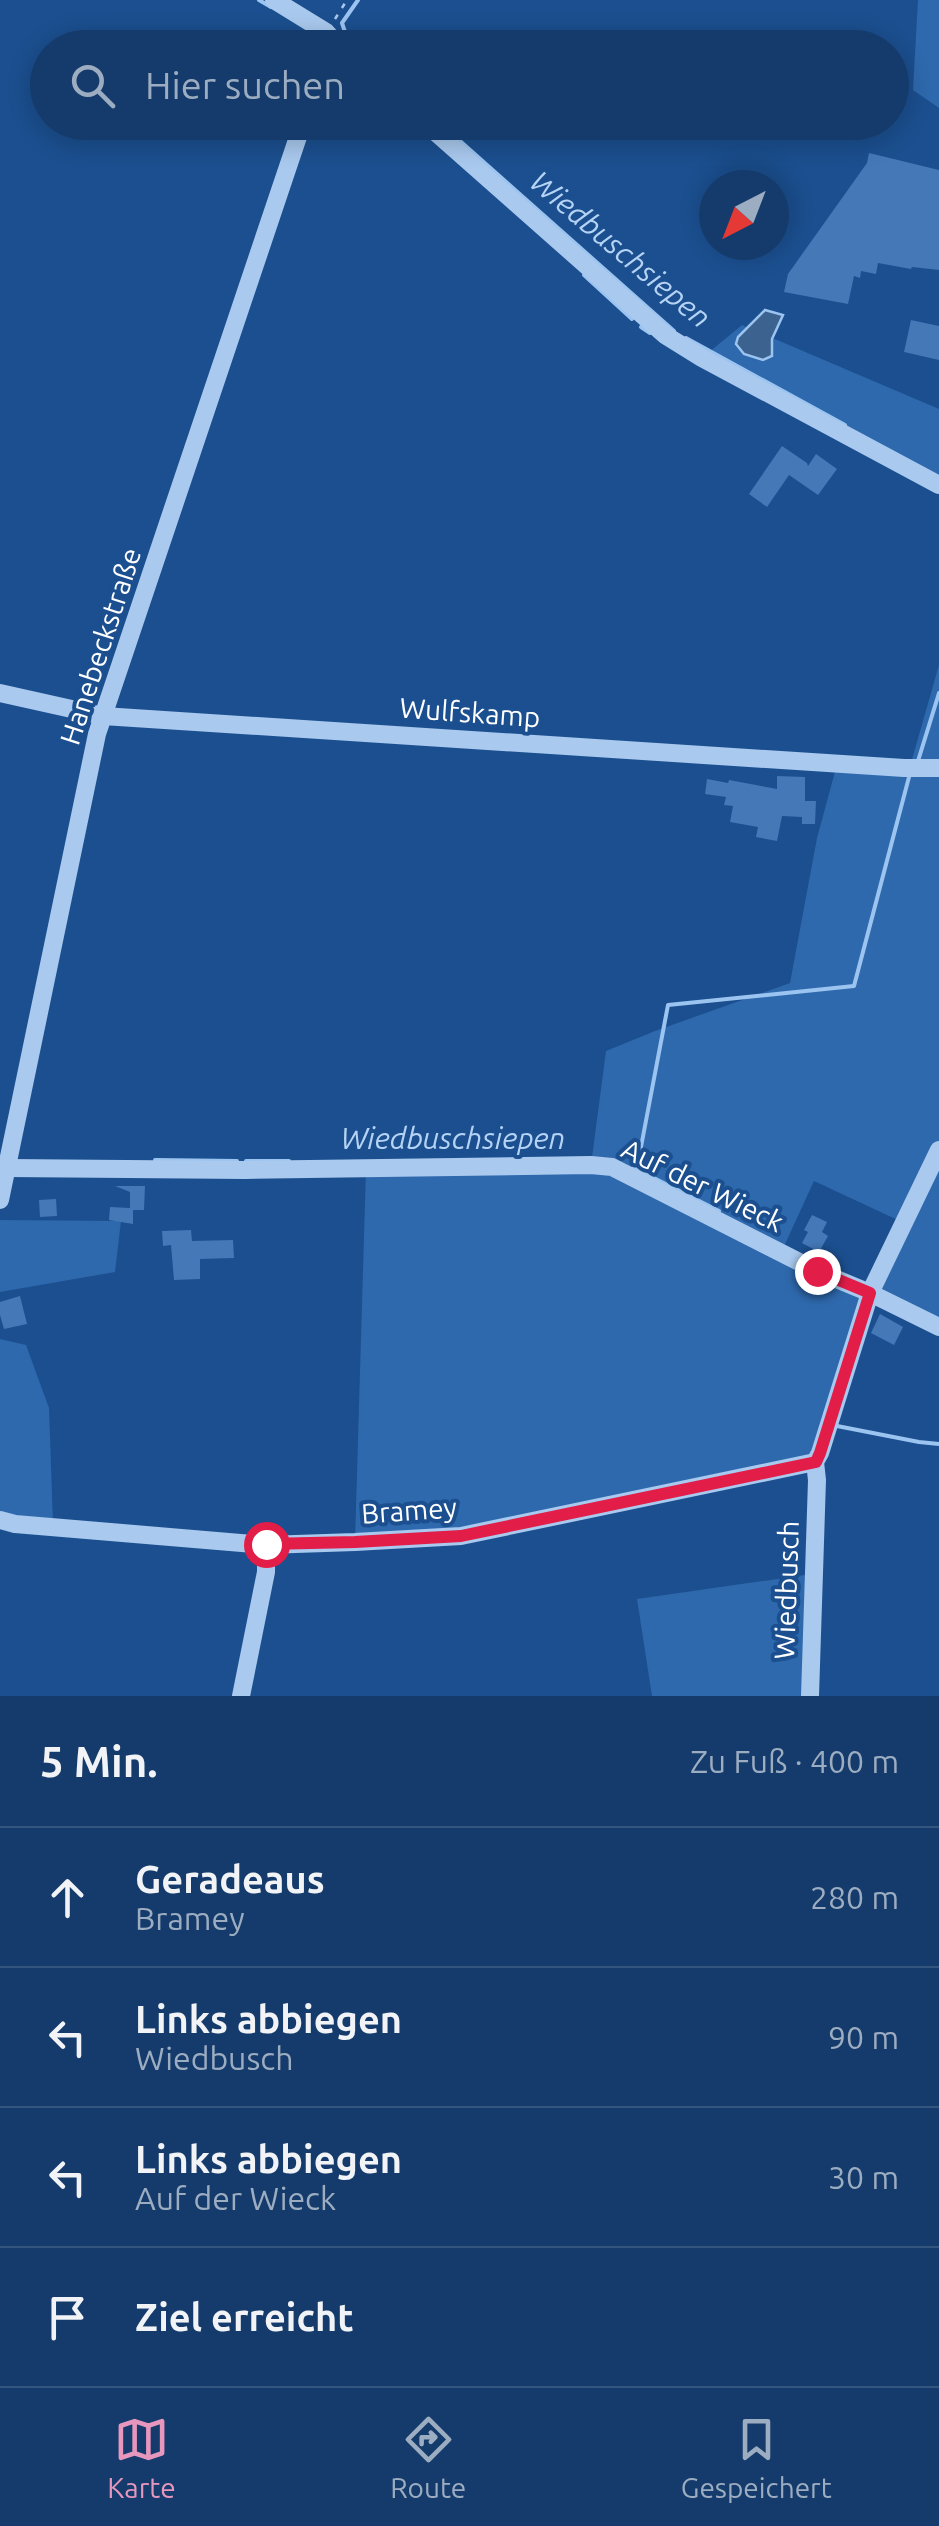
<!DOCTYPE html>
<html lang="de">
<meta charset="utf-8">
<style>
body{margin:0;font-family:Ubuntu,sans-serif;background:#1d4271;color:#f1f3f6}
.compass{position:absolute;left:699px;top:170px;width:90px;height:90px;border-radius:50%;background:#143b6b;box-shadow:0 5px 25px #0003;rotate:222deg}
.stop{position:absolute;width:30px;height:30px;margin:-22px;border:8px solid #e11d48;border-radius:50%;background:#fff}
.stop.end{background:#e11d48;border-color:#fff;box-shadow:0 2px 10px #0008}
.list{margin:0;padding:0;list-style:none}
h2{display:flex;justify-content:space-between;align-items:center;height:130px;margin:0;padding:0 40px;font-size:42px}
h2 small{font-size:32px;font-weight:400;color:#9dadc1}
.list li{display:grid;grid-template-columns:65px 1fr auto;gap:30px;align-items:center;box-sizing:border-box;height:140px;padding:0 40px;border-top:2px solid #33557e}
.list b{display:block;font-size:38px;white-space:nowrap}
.list p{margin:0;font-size:32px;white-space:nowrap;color:#9dadc1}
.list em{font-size:32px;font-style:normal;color:#9dadc1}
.icon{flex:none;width:55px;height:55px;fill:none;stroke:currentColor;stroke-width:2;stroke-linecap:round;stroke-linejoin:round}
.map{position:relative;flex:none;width:939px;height:1696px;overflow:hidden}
.search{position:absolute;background:#143b6b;box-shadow:0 5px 25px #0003;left:30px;right:30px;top:30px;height:110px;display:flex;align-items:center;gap:25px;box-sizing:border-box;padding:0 35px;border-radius:55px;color:#9dadc1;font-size:38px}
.sheet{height:690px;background:#143b6b}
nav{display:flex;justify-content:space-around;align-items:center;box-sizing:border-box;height:140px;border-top:2px solid #33557e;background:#143b6b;font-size:28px;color:#9dadc1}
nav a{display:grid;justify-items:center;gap:5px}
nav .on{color:#e797bd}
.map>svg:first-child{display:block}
.green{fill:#2e69ad;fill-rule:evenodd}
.water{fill:#3c6290;stroke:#9cc4f0;stroke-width:2.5}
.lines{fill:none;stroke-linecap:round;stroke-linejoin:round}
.stream{stroke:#9cc4f0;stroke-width:4}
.building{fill:#4478b7}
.path{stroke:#a9c9ee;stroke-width:2.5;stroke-dasharray:5 8;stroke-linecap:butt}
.minor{stroke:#a9c9ee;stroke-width:18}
.route{stroke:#e11d48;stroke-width:12}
.labels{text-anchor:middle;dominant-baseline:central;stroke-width:8;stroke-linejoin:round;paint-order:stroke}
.street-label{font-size:28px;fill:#fff;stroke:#1b4f8f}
.water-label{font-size:30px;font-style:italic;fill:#b5d3f5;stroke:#1b4f8f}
</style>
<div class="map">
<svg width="939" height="1696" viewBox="0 0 939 1696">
<rect width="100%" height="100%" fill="#1b4f8f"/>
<g class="green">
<polygon points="918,0 939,0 939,108 913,90"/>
<polygon points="742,325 939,409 939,485 702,358"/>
<path d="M 939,665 L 939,1327 L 871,1294 L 820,1453 L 461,1536 L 355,1542 L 366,1168 L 591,1165 L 606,1051 L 655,1031 L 790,983 L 817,838 L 836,768 L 911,763 ZM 814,1181 L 902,1222 L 870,1293 L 781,1253 Z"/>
<polygon points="0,1220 121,1221 115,1272 0,1292"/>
<polygon points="0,1339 26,1345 49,1408 53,1524 0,1529"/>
<polygon points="812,1574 812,1696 652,1696 637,1599"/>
</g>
<polygon class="water" points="765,310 783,315 772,339 772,356 763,360 744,354 736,344 738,337"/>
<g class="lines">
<g class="stream">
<polyline points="259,0 271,7"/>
<polyline points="355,48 348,41 342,23 358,0"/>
<polyline points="442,125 674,331"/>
<polyline points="584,275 632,319"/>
<polyline points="641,327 650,333"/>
<polyline points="686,338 845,425"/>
<polyline points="918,761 939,693"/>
<polyline points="155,1160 237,1161"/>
<polyline points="246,1161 289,1161"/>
<polyline points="634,1168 719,1211"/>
<polyline points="637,1168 668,1005 854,986 909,777"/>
<polyline points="837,1426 919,1442 939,1444"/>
</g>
</g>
<g class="building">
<polygon points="869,153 939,170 939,270 912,267 911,269 878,263 876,274 861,271 860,278 854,276 848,304 784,292 788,274 867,163"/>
<polygon points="911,320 939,326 939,360 904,352"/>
<polygon points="782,446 807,463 808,466 816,454 837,469 818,495 789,475 767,507 749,494"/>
<polygon points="777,776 805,777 805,801 816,801 815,824 802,824 802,817 782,816 777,841 756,837 758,827 730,822 733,806 724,805 726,797 705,794 707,779 728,783 729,780 777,789"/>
<polygon points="115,1186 145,1186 144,1210 133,1210 133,1224 109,1220 110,1207 130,1208 130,1192"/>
<polygon points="56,1199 57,1216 40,1217 39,1200"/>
<polygon points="812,1215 827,1222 822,1232 828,1236 819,1252 802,1243 808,1232 804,1230"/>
<polygon points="191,1230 192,1241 233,1240 234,1258 200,1259 200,1279 174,1280 171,1245 163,1246 162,1231"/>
<polygon points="20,1296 27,1324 4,1329 0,1315 0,1302"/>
<polygon points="880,1314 903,1327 894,1345 871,1333"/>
</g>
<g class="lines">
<polyline class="path" points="335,19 347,0"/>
<g class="minor">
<polyline points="274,0 326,32 340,48"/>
<polyline points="424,122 665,335 702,358 939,485"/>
<polyline points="0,693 103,716 904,768 939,768"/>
<polyline points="7,1168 245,1170 591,1165 612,1167 817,1271 870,1293 939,1327"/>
<polyline points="0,1200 97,734 303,122"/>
<polyline points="0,1520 15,1524 266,1545 355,1542 461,1536 815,1462"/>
<polyline points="241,1696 266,1572 266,1545"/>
<polyline points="810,1696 817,1480 815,1462 820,1453 870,1293 939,1150"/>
</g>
</g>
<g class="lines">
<polyline class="route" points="266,1544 355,1542 461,1536 816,1462 820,1453 870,1293 817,1271"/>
</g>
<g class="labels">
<g class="street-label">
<text transform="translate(100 646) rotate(-72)">Hanebeckstraße</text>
<text transform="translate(470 712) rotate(4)">Wulfskamp</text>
<text transform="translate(703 1185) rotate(26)">Auf der Wieck</text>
<text transform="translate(409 1510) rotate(-4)">Bramey</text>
<text transform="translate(786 1590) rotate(-88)">Wiedbusch</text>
</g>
<g class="water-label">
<text transform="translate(621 249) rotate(40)">Wiedbuschsiepen</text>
<text x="453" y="1138">Wiedbuschsiepen</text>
</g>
</g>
</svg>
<svg class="compass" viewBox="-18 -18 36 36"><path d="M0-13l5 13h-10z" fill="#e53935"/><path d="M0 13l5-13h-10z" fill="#9dadc1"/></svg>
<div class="stop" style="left:266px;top:1544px"></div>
<div class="stop end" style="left:817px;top:1271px"></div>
<div class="search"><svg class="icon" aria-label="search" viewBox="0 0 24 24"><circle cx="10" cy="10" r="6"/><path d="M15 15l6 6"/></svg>Hier suchen</div>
</div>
<section class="sheet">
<h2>5 Min.<small>Zu Fuß · 400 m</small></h2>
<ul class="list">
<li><svg class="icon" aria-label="ahead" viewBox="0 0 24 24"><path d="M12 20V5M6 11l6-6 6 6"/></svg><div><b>Geradeaus</b><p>Bramey</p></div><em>280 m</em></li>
<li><svg class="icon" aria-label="left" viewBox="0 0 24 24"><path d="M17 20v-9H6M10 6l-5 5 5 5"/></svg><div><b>Links abbiegen</b><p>Wiedbusch</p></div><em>90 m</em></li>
<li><svg class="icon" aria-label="left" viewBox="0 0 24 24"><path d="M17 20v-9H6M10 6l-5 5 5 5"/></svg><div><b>Links abbiegen</b><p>Auf der Wieck</p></div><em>30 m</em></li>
<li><svg class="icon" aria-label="arrive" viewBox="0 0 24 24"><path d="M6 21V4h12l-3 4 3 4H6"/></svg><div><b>Ziel erreicht</b></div></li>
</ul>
</section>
<nav>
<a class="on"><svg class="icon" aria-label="map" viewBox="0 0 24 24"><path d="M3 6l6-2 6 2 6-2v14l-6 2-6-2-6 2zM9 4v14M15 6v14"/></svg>Karte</a>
<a><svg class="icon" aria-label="directions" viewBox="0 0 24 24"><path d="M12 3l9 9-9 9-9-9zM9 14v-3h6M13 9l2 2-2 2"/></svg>Route</a>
<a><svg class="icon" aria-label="saved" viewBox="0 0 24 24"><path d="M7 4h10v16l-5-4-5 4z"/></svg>Gespeichert</a>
</nav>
